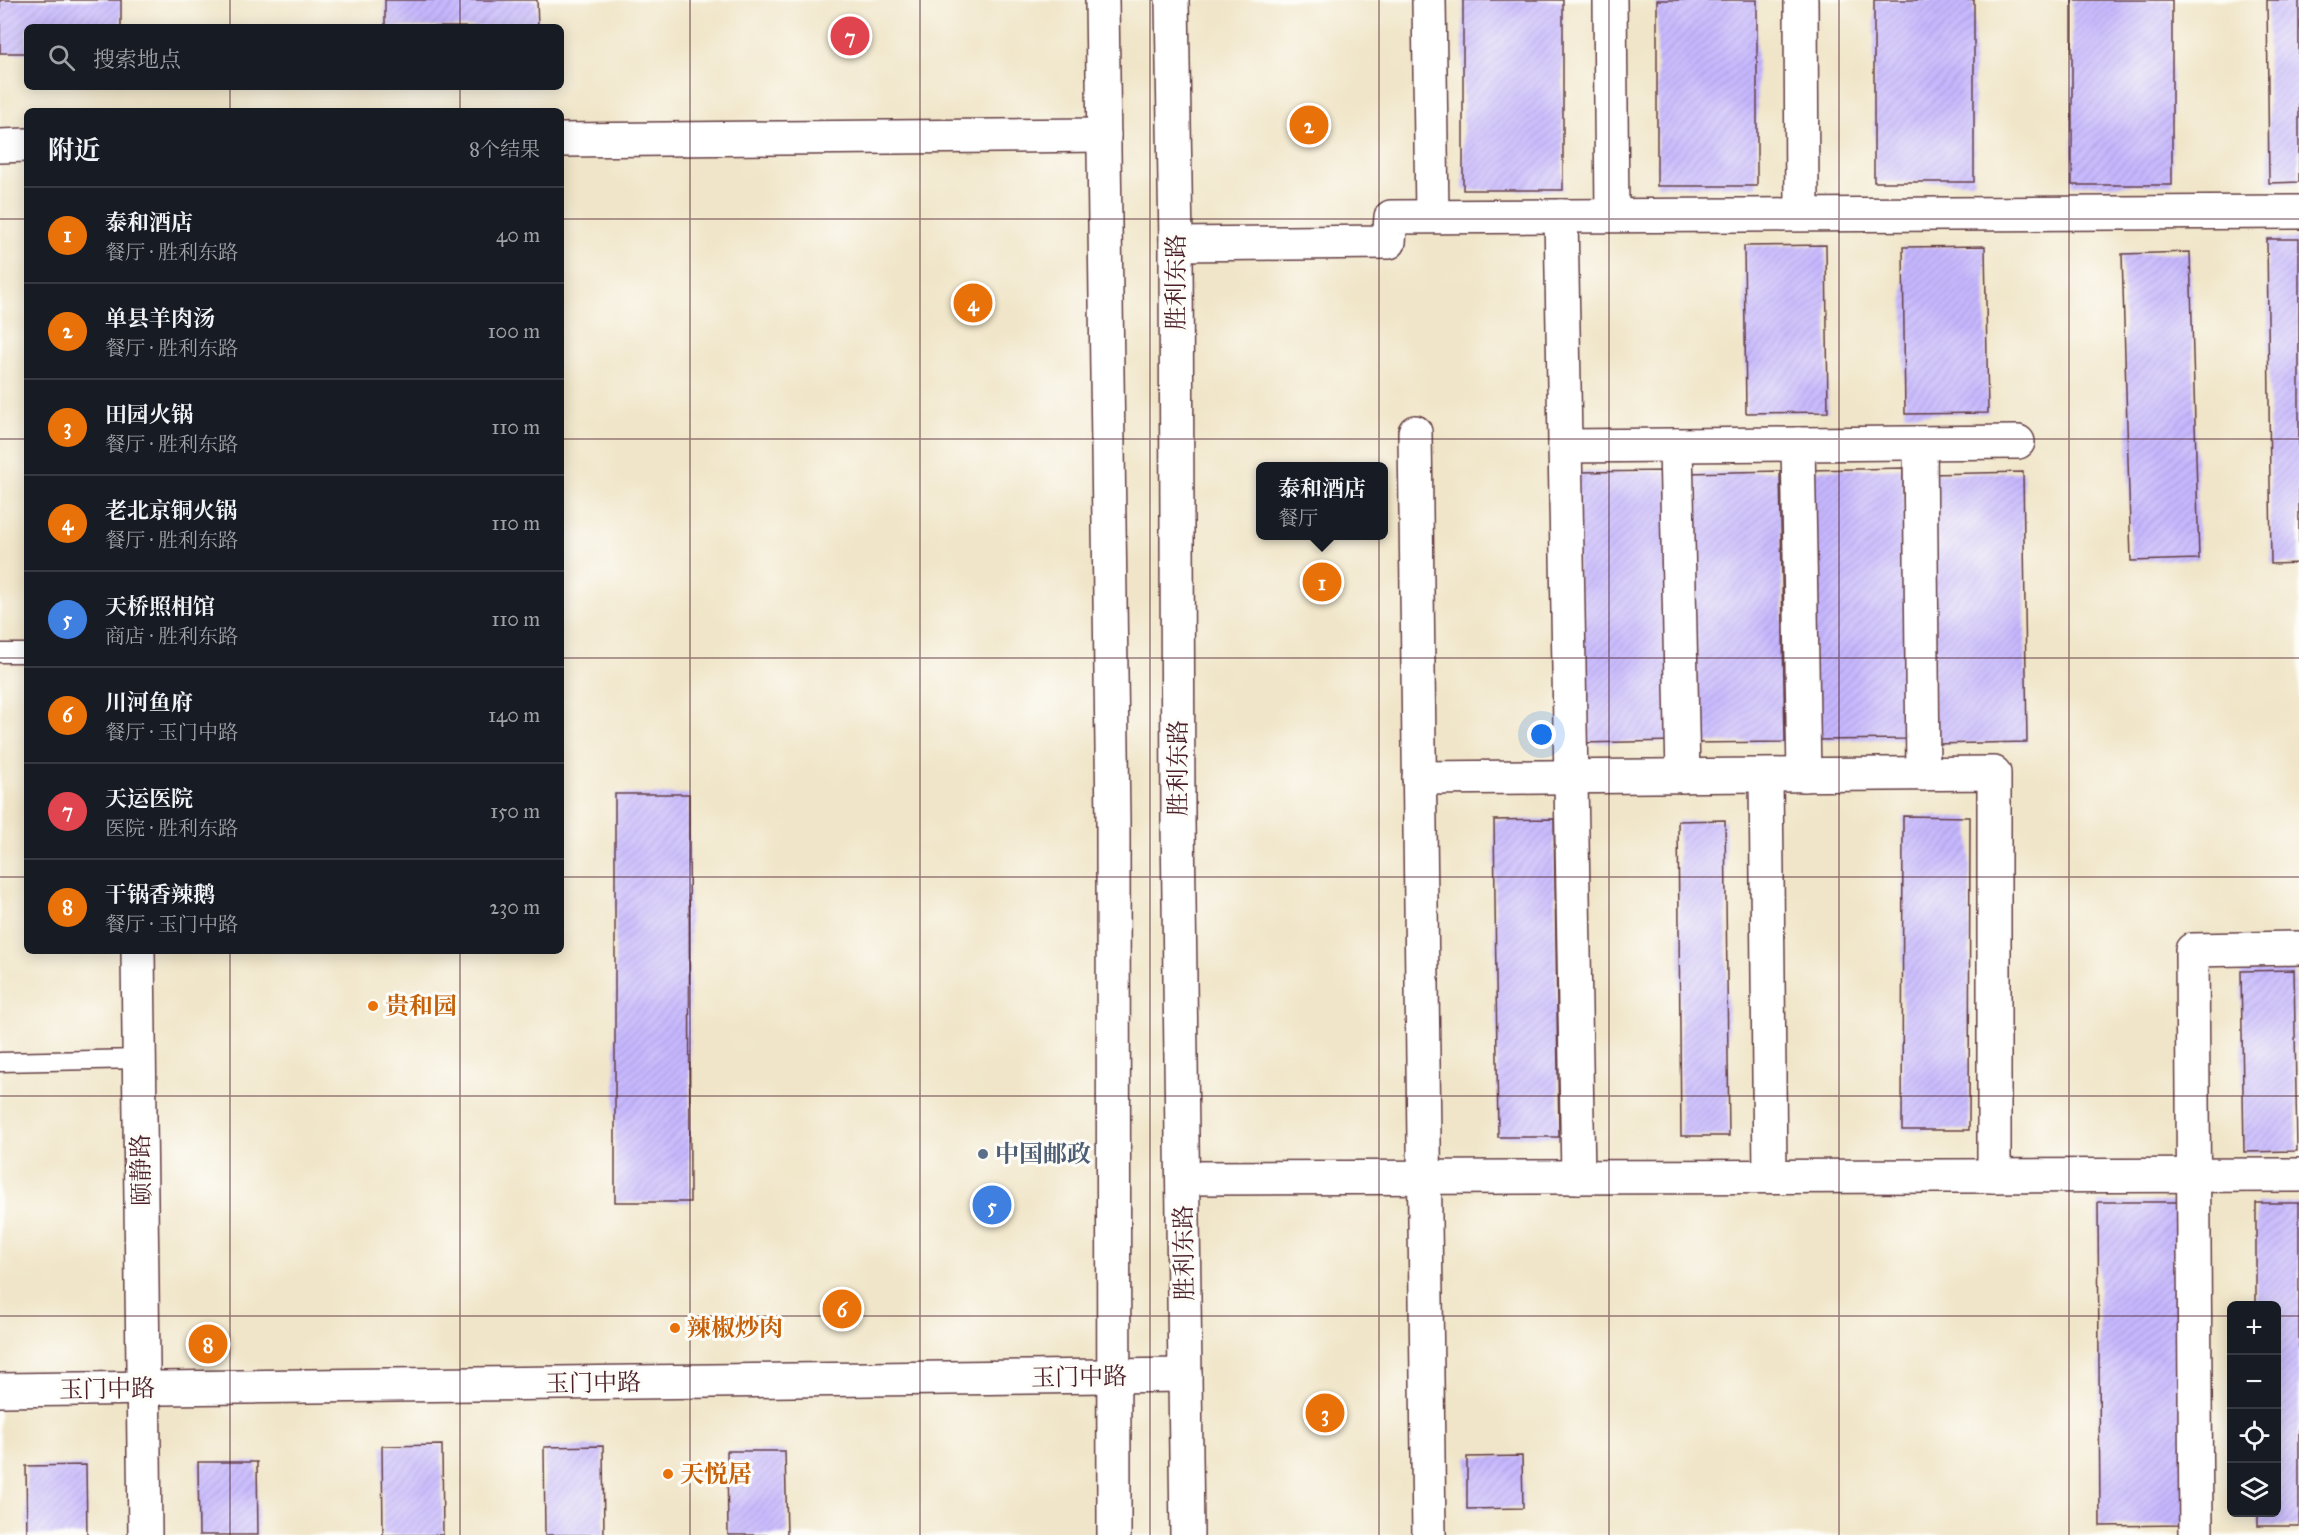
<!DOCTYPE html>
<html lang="zh">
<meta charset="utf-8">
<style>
body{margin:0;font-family:"IM FELL Great Primer","Noto Serif SC",serif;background:#242831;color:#f1f3f6}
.controls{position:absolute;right:18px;bottom:18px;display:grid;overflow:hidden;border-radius:9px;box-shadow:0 3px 15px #0003}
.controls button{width:54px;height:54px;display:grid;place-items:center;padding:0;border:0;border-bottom:2px solid #363941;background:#171b24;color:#f1f3f6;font:30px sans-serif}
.you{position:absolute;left:1542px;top:735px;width:21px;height:21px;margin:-15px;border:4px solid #fff;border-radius:50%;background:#1a73e8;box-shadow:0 0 0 9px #1a73e833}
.badge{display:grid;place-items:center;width:39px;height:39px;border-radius:50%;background:#1f6fb2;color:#fff;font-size:20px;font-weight:700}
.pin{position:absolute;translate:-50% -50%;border:3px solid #fff;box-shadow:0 2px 6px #0006}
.popup{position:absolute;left:1256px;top:462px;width:132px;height:78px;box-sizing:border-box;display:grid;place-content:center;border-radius:9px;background:#171b24;filter:drop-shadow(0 2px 4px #0005);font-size:20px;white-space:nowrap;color:#9ea1a6}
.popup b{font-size:22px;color:#f1f3f6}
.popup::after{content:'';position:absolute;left:50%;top:100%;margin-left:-12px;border:12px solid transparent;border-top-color:#171b24}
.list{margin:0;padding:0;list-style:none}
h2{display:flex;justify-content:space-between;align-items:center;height:78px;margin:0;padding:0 24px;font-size:26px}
h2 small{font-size:20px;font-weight:400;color:#9ea1a6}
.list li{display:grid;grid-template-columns:39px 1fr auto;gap:18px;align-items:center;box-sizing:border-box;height:96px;padding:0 24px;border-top:2px solid #363941}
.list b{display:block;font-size:22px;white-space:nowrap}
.list p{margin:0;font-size:20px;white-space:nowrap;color:#9ea1a6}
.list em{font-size:20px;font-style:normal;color:#9ea1a6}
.icon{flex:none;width:33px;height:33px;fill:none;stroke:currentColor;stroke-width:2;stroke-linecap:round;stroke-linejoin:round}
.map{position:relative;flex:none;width:2299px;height:1535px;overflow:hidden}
.search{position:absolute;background:#171b24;box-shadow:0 3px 15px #0003;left:24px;top:24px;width:540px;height:66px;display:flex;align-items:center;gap:15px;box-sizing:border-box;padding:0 21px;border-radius:9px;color:#9ea1a6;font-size:22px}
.panel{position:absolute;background:#171b24;box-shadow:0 3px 15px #0003;left:24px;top:108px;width:540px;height:846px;border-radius:9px}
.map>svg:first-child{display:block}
.building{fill:url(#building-hatch)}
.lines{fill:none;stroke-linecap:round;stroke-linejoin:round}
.lane-casing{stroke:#633d43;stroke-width:21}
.street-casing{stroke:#633d43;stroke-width:36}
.secondary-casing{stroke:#633d43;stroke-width:36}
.lane{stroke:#fff;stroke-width:18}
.street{stroke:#fff;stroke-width:33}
.secondary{stroke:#fff;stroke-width:33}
.grid{fill:none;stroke:#4a1f2b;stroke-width:1.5;stroke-opacity:0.55}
.food-dot{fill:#e8710a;stroke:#fdfcf7;stroke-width:2}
.service-dot{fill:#5c6f8a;stroke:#fdfcf7;stroke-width:2}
.labels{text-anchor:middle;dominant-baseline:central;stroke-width:6;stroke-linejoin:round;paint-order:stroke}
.street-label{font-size:24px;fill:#4a1f2b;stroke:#fdfcf7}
.food-label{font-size:24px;font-weight:bold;fill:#c56008;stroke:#fdfcf7;text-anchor:start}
.service-label{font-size:24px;font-weight:bold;fill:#4e5e75;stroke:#fdfcf7;text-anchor:start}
</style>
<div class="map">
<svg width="2299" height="1535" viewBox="0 0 2299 1535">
<defs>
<pattern id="building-hatch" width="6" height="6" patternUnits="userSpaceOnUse" patternTransform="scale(1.5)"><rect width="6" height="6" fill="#c6b7fe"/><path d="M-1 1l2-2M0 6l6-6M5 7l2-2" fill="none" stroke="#ac9dda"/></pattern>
</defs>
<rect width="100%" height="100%" fill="#fdfcf7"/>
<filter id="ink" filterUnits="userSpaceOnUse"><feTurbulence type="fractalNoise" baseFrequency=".0167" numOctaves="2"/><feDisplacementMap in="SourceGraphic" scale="12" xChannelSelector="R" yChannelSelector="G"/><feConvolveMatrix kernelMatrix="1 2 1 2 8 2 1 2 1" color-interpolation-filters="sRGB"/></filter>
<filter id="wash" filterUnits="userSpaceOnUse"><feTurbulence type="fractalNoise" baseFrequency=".008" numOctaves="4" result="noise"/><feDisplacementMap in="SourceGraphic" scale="24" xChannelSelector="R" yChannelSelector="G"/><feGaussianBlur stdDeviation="1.35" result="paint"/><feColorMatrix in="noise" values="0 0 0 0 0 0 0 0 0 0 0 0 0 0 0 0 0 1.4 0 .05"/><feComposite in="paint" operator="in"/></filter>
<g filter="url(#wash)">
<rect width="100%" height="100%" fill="#f0e5c8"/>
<g id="blocks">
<g class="building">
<polygon points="0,0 121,0 121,27 27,27 27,53 0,53"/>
<polygon points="385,0 537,0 538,27 385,27"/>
<rect x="1463" y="0" width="100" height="190"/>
<rect x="1657" y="0" width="100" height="186"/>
<rect x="1874" y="0" width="100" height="182"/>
<rect x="2072" y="0" width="100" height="185"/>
<polygon points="2267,0 2299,0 2299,182 2269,183"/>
<polygon points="2267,239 2299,239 2299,563 2271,564"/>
<polygon points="1826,245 1828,412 1746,413 1744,246"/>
<polygon points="1985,246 1988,413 1905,414 1903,247"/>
<polygon points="2190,252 2199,559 2131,561 2122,254"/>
<polygon points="1903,468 1909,739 1815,740 1810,470"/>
<polygon points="1669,471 1674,741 1581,743 1576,472"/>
<polygon points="1780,471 1785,742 1691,743 1686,473"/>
<polygon points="2023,472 2027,742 1934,744 1930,474"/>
<polygon points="615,794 689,794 690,1202 615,1202"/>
<polygon points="1903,816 1970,817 1969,1130 1902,1130"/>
<polygon points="1554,819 1559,1137 1498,1137 1494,820"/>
<polygon points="1725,820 1729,1136 1681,1136 1678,821"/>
<polygon points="2294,970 2297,1151 2244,1152 2241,971"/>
<polygon points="2098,1202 2183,1202 2186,1525 2100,1526"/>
<polygon points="2256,1203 2299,1203 2299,1526 2258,1526 2258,1512 2276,1512 2276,1306 2256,1306"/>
<polygon points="442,1445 443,1535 383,1535 382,1446"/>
<polygon points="603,1446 604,1535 545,1535 544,1447"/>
<polygon points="727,1451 785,1451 787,1535 728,1535"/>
<polygon points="1522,1456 1523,1508 1467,1509 1467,1457"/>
<polygon points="198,1462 257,1462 258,1535 199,1535"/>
<polygon points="86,1465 87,1535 27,1535 26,1466"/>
</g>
</g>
</g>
<g filter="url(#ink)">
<use href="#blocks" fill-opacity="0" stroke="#633d43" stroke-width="1.5"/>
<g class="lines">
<g class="lane-casing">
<g id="lane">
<polyline points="0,653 27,653"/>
<polyline points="0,1062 140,1059"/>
</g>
</g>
<g class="street-casing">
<g id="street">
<polyline points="1429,0 1432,216"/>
<polyline points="1610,0 1612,215"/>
<polyline points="1801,0 1802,214"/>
<polyline points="561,140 1104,135"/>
<polyline points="0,146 27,145"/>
<polyline points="1561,216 1578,1177"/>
<polyline points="1176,244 1389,242 1391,217 2299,212"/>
<polyline points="1415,432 1429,1535"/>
<polyline points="1920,443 1923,774"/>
<polyline points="1798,444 1804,775"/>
<polyline points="1676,445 1683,776"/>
<polyline points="1565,446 2018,442"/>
<polyline points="1766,776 1770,1176"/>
<polyline points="1419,778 1994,773 1994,1176"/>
<polyline points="138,951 145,1535"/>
<polyline points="1183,1178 2299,1175"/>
<polyline points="2196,1535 2192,950 2299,948"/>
</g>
</g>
<g class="secondary-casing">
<g id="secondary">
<polyline points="1102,0 1113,822 1114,1535"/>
<polyline points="1172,0 1176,244 1178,821 1187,1535"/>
<polyline points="0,1390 1185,1375"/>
</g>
</g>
<use href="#lane" class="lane"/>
<use href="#street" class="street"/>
<use href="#secondary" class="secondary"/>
</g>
</g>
<path class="grid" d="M 230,0 L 230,27M 460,0 L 460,27M 690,0 L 690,1535M 920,0 L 920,1535M 1150,0 L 1150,1535M 1379,0 L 1379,1535M 1609,0 L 1609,1535M 1839,0 L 1839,1535M 2069,0 L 2069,1535M 230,87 L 230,111M 460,87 L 460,111M 0,219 L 27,219M 561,219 L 2299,219M 0,439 L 27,439M 561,439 L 2299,439M 0,658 L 27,658M 561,658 L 2299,658M 0,877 L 27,877M 561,877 L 2299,877M 230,951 L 230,1535M 460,951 L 460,1535M 0,1096 L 2299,1096M 0,1316 L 2232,1316M 2276,1316 L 2299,1316"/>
<g class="food-dot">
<circle cx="373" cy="1006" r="6"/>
<circle cx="675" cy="1328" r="6"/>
<circle cx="668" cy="1474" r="6"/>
</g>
<circle class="service-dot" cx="983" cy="1154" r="6"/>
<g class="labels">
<g class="street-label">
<text transform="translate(1176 282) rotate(-90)">胜利东路</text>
<text transform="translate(1178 768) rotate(-90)">胜利东路</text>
<text transform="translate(141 1170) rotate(-91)">颐静路</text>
<text transform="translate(1184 1253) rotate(-91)">胜利东路</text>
<text transform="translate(1079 1377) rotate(-1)">玉门中路</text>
<text transform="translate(593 1383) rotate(-1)">玉门中路</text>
<text transform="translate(107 1389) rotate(-1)">玉门中路</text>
</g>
<g class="food-label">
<text x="385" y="1006">贵和园</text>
<text x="687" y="1328">辣椒炒肉</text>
<text x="680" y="1474">天悦居</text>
</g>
<g class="service-label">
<text x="995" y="1154">中国邮政</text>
</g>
</g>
</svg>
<div class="controls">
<button>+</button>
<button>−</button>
<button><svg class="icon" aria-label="locate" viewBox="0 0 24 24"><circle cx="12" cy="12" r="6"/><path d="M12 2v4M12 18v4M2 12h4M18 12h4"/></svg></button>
<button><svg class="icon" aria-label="layers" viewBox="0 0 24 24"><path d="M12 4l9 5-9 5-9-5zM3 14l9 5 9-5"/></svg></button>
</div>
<div class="you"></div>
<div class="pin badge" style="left:1322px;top:582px;background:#e8710a">1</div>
<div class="popup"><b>泰和酒店</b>餐厅</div>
<div class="pin badge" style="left:1309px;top:125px;background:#e8710a">2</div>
<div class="pin badge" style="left:1325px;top:1413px;background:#e8710a">3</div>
<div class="pin badge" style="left:973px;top:303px;background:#e8710a">4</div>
<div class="pin badge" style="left:992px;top:1205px;background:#3f7fe0">5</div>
<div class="pin badge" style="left:842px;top:1309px;background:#e8710a">6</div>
<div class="pin badge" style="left:850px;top:36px;background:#e0444e">7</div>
<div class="pin badge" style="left:208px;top:1344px;background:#e8710a">8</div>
<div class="search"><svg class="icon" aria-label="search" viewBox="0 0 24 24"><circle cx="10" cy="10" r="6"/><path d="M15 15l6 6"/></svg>搜索地点</div>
<section class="panel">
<h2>附近<small>8个结果</small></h2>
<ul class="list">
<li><span class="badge" style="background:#e8710a">1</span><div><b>泰和酒店</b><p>餐厅 · 胜利东路</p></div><em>40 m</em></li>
<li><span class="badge" style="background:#e8710a">2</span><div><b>单县羊肉汤</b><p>餐厅 · 胜利东路</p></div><em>100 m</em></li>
<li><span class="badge" style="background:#e8710a">3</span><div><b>田园火锅</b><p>餐厅 · 胜利东路</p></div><em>110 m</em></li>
<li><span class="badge" style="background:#e8710a">4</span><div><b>老北京铜火锅</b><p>餐厅 · 胜利东路</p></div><em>110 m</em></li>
<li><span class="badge" style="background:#3f7fe0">5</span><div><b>天桥照相馆</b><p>商店 · 胜利东路</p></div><em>110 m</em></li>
<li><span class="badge" style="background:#e8710a">6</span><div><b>川河鱼府</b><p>餐厅 · 玉门中路</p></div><em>140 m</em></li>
<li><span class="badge" style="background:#e0444e">7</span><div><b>天运医院</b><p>医院 · 胜利东路</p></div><em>150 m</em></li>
<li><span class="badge" style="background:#e8710a">8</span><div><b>干锅香辣鹅</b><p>餐厅 · 玉门中路</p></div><em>230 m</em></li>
</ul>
</section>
</div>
